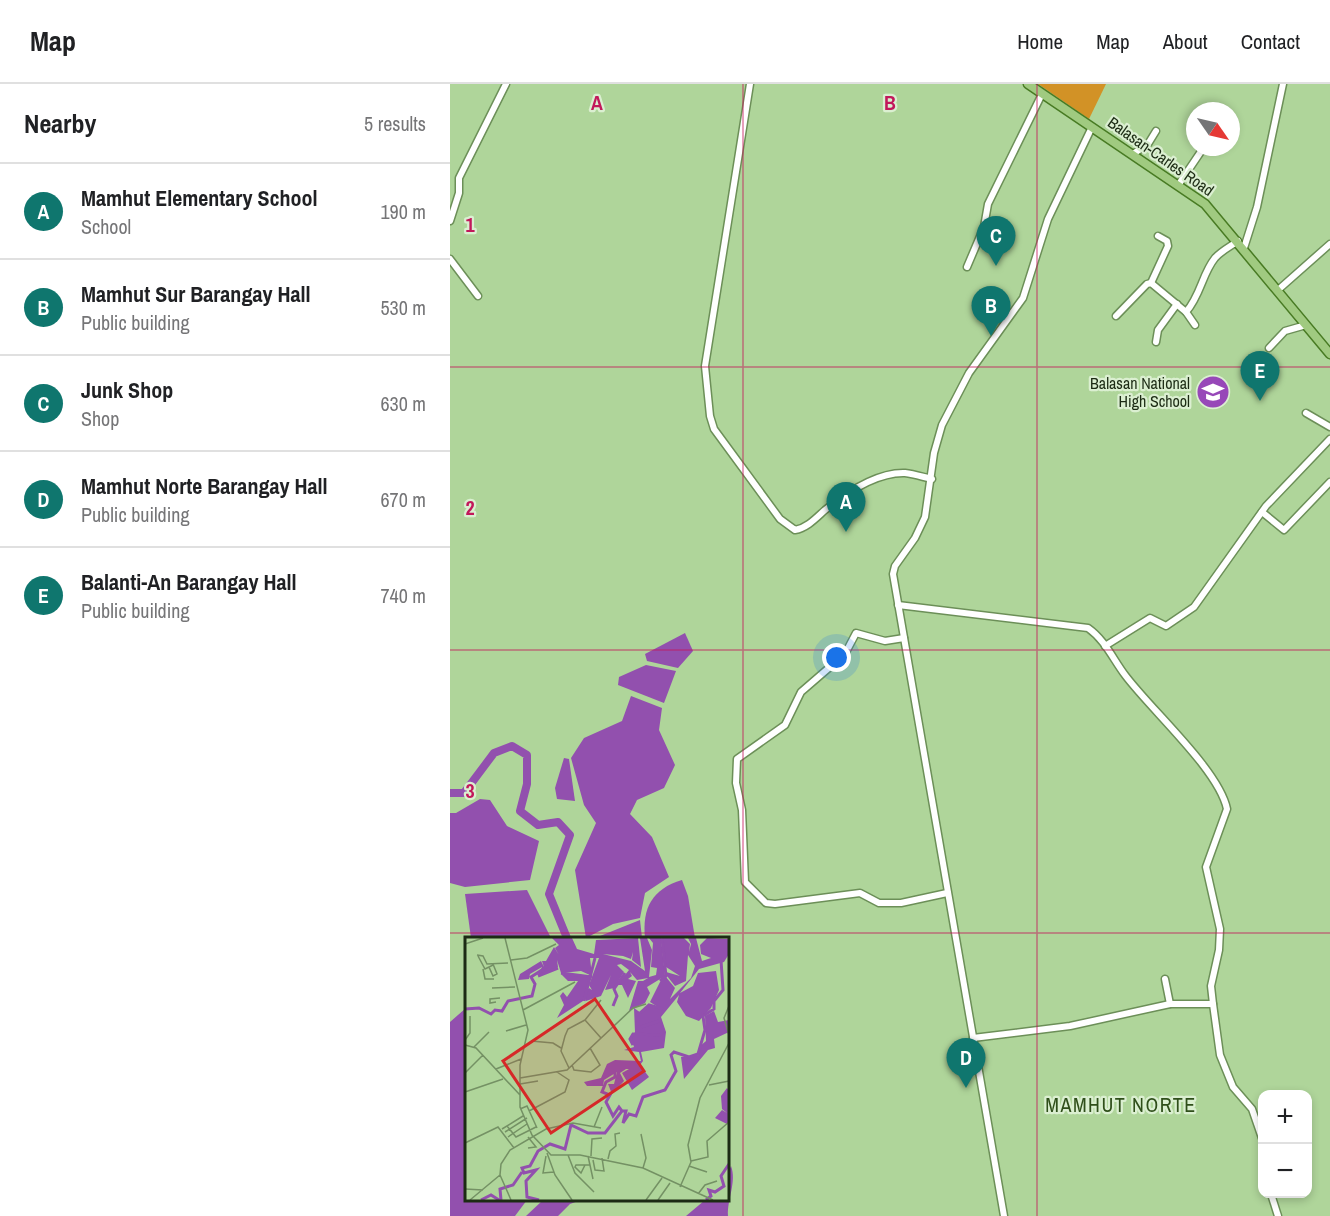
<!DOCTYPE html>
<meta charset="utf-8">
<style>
body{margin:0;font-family:"Archivo Narrow",sans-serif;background:#f6f6f6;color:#202124}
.controls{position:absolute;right:18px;bottom:18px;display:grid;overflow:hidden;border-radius:12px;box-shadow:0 3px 9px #0003}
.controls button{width:54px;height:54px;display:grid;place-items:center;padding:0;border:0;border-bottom:2px solid #e0e0e0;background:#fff;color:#202124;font:30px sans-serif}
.compass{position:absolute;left:736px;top:18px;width:54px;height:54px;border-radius:50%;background:#fff;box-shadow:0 3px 9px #0003;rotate:124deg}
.you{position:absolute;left:387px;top:574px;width:21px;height:21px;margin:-15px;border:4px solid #fff;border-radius:50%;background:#1a73e8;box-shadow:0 0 0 9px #1a73e833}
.badge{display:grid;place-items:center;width:39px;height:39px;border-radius:50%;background:#0f766e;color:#fff;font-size:20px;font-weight:700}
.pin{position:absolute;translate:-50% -50px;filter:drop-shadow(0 2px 3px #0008)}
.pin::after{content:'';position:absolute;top:32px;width:21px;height:18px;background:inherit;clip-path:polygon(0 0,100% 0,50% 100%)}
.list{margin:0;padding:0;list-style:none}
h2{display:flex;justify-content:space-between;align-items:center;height:78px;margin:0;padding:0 24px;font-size:26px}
h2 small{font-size:20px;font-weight:400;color:#757577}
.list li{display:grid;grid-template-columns:39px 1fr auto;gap:18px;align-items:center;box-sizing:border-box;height:96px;padding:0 24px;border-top:2px solid #e0e0e0}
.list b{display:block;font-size:22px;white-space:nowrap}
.list p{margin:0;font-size:20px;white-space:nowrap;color:#757577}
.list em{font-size:20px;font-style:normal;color:#757577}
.map{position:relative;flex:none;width:880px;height:1132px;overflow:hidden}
header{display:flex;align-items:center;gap:36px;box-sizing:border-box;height:84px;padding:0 30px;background:#fff;border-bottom:2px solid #e0e0e0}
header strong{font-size:28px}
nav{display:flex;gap:33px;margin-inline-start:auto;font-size:21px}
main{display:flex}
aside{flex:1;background:#fff}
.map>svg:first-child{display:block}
.green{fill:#d29226}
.water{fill:#9250ae}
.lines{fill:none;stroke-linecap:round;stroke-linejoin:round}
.river{stroke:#9250ae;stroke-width:8}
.minor-casing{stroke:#6c8f58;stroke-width:9}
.major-casing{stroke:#487b23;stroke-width:11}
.minor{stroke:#fff;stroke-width:6}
.major{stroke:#a0ca80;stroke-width:8}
.grid{fill:none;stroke:#c2185b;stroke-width:1.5;stroke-opacity:0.55}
.labels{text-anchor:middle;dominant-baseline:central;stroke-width:4.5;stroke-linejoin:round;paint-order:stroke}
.street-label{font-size:16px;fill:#1c2b14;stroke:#dbefd1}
.poi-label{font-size:16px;fill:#1c2b14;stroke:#dbefd1;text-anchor:end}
.quarter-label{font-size:20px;letter-spacing:1.5px;fill:#2f4f1a;stroke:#dbefd1}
.inset-river{fill:none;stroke:#9250ae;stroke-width:3}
.inset-road{fill:none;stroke:#749164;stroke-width:1.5}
.view{fill:#d62828;fill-opacity:0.15;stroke:#d62828;stroke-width:3}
.inset-edge{fill:none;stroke:#1c2b14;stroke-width:3}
.grid-label{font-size:20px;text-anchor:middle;font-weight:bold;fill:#c2185b;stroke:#dbefd1;stroke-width:4.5;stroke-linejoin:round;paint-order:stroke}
</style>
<header>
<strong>Map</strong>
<nav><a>Home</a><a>Map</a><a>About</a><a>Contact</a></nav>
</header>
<main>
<aside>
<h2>Nearby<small>5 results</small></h2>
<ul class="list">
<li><span class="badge">A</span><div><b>Mamhut Elementary School</b><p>School</p></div><em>190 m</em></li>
<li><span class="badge">B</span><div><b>Mamhut Sur Barangay Hall</b><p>Public building</p></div><em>530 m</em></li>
<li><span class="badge">C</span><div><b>Junk Shop</b><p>Shop</p></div><em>630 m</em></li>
<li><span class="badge">D</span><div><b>Mamhut Norte Barangay Hall</b><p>Public building</p></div><em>670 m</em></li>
<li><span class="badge">E</span><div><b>Balanti-An Barangay Hall</b><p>Public building</p></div><em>740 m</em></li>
</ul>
</aside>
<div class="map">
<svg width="880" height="1132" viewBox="0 0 880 1132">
<rect width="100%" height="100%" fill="#afd59a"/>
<polygon class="green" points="588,0 656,0 639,35"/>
<g class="water">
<polygon points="235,549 243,567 228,584 197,577 195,570"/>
<polygon points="196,581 226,587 214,619 168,601 169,593"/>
<polygon points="181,612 212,624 209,646 225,681 214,704 187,716 180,730 202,753 219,793 195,809 190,834 163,840 136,854 125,786 146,739 134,721 121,674 134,654 172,637"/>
<polygon points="114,674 119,675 125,717 107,715 105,704"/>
<polygon points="30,715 40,716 57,742 89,757 80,796 15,803 0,799 0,729 6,729"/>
<path d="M 232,796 L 238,812 L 245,854 L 195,854 C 192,824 202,805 232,796 Z"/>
<polygon points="77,806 101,854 21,854 15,810"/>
<polygon points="190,836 192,854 145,854"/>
<polygon points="16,924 16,1116 77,1116 65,1132 0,1132 0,938"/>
<path d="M 281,1082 C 287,1098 277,1115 278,1132 L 236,1132 L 255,1116 L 278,1116 L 278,1089 Z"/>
<polygon points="93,1116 131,1116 120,1120 108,1132 76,1132"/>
</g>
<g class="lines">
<polyline class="river" points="0,709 14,709 44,669 62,662 77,671 77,700 70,727 88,741 108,738 120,751 99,810 117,854"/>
<g class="minor-casing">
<g id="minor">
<path d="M 300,0 L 255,282 L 260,332 L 264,345 L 330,435 L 345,446 C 357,444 366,434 375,426 C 396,409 426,388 455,389 C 464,390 473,393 482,395"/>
<polyline points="683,70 698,60 706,47"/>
<polyline points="729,100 754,63"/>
<polyline points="0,137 9,109 9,94 56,0"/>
<polyline points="794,164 807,123 833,0"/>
<polyline points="0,175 28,212"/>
<polyline points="517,183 534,143 538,120 592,10"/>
<polyline points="701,199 718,162 717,157 708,152"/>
<polyline points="828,206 880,160"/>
<polyline points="666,232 697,200 701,199 736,228"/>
<path d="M 745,241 L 736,228 C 751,211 752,190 765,174 C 771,167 781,162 788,157"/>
<polyline points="706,258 708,246 727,220"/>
<polyline points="819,264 835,247 856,241"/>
<polyline points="856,329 880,343"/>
<polyline points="812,428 834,446 880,398"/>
<path d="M 448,521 L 638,544 C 655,556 663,575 675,591 C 701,626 769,686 777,725 L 756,783 L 770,845 L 769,866 L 761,902 L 763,920"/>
<polyline points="454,554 435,557 406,549 395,570 351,608 335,641 287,675 286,699 292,726 295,798 316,819 325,820 410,809 429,819 451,819 497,809"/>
<polyline points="655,562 700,534 716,542 744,523 816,422 880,355"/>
<polyline points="715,895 720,920"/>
<polyline points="523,954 620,942 720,920 763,920 770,971 783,1003 802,1025 812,1054"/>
<polyline points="821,1110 828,1132"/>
<polyline points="554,1132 443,490 445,482 465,454 475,433 484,369 492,341 519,289 573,214 598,135 642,43"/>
</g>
</g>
<g class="major-casing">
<polyline id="major" points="578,0 755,120 880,270"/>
</g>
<use href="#minor" class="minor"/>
<use href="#major" class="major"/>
</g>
<path class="grid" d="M 293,0 L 293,1132M 587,0 L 587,1132M 0,283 L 880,283M 0,566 L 880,566M 0,849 L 880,849"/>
<defs>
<g id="school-disc" transform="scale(1.725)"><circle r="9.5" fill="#9748b8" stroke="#dbefd1"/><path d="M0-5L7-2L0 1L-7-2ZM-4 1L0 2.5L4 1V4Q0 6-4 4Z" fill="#fff"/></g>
</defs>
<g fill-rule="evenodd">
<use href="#school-disc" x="763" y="308"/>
</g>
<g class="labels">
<g class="street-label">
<text transform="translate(711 72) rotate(35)">Balasan-Carles Road</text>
</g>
<g class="poi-label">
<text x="740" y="299">Balasan National<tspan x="740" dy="18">High School</tspan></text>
</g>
<g class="quarter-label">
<text x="671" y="1020">MAMHUT NORTE</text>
</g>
</g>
<g transform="translate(15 853)">
<rect width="264" height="264" fill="#afd59a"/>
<path d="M 87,1 L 107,1 L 112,12 L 129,17 L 131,3 L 173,1 L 176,30 L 167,23 L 168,15 L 166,22 L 158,19 L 138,17 L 166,24 L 180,34 L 175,1 L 182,1 L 187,13 L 184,40 L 191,38 L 192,31 L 186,30 L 188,6 L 184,1 L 196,1 L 200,39 L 182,50 L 185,56 L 180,66 L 164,74 L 173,44 L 178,44 L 183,41 L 172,43 L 165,35 L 167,39 L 163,42 L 171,44 L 163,61 L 157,48 L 152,48 L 164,33 L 156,27 L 152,28 L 159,35 L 149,51 L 140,53 L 146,38 L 136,59 L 121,64 L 119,57 L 124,51 L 127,53 L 124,48 L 134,21 L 125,21 L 127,39 L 116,34 L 96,36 L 92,23 L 93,30 L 83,35 L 73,38 L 77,30 L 65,37 L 64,42 L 53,43 L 55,37 L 76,24 L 79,30 L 77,24 L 81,24 L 89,10 L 94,18 L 90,11 L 94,8 ZM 197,1 L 219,1 L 225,7 L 224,15 L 226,7 L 223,1 L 231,1 L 237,24 L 246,21 L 236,17 L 235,8 L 242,1 L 264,2 L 264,17 L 259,25 L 234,32 L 215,56 L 228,49 L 233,36 L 251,34 L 254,53 L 246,71 L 234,84 L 221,79 L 212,65 L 214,58 L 196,80 L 201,95 L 199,111 L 176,115 L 178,124 L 175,128 L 184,140 L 167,153 L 157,136 L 164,132 L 161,132 L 155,136 L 159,144 L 147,157 L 143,147 L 149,147 L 152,135 L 139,143 L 138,149 L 122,149 L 119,145 L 136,141 L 142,127 L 150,123 L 176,124 L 174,115 L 159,113 L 169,110 L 166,102 L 170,95 L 169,71 L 176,76 L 184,69 L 196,72 L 185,65 L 195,45 L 201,40 L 210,51 L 205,62 L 226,41 L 230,29 L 223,18 L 221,44 L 210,49 L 202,39 L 201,35 L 215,39 L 201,30 ZM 96,37 L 126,40 L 118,64 L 92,81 L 99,68 L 95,59 L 98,55 L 102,60 L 113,44 L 103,44 ZM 249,74 L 253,85 L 264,83 L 264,95 L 249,102 L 250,111 L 243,113 L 219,142 L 216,120 L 234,118 L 234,110 L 241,104 L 240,79 ZM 262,151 L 264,154 L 264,188 L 250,181 L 257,173 L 262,176 L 257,172 L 256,159 Z" fill="#9250ae"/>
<path class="inset-river" d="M 96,36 L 127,40M 73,39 L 93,31M 195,44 L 201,39 L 197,1M 119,64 L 130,21M 148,69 L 152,59 L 149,52 L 160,36M 0,72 L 14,71 L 26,77 L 30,73 L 37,74 L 43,64 L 67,59 L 70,47 L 66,40 L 83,29M 175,76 L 184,68 L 198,72M 176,90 L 194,84M 168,108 L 165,102 L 168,97 L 195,98 L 198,95M 157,174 L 161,174 L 158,186 L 164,177 L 171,179 L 178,160 L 200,153 L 211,134 L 206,118 L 209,115 L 224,120 L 233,117 L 240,93 L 238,79 L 249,72 L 249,64 L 258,53 L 256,23M 16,263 L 26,258 L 34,263M 36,263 L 35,252 L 48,248 L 57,235M 74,263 L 62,260 L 61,244 L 71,233 L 59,236 L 57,231 L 65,229 L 73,214 L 85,207 L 100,212 L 106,188 L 123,196 L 140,196 L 157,174 L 154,170 L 148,179 L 141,165 L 145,158 L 137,155 L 141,145 L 150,140 L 150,132M 241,263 L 246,259 L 244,253 L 250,255 L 259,249 L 256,239 L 264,227"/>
<path class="inset-road" d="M 40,1 L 63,93 L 55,128 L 55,170 L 67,198 L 86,218 L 115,218 L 178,231 L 248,263M 0,7 L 18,1M 12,18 L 18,19 L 22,27 L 43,26M 13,19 L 20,32 L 24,30M 46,23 L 62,21 L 91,7M 28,28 L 24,30 L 28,39 L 32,37 L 28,27M 18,32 L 20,42 L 29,42M 27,51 L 50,50M 31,65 L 25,66 L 25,62 L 35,61M 264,69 L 259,81 L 264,98M 58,73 L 110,45M 41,94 L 61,88M 136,101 L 120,83 L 136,63M 0,103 L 5,96 L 5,79M 66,104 L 88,106 L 96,111M 0,108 L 11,111 L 55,158M 9,110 L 24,95M 107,128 L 109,133 L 126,135 L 135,128 L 125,111M 104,131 L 96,114 L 100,99 L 103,92 L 120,83M 31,132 L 56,122M 0,136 L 18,118M 55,141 L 102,133 L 168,71 L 181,67M 55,147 L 73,144M 244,148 L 264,144M 0,155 L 38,142M 55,172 L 62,169 L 72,191M 64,174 L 100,155 L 104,143 L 92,135M 42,189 L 51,200 L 71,190M 129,190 L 137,170M 37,192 L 58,179M 40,195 L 62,181M 176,197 L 181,221 L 178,231M 43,200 L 62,187M 0,206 L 33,190 L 49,211M 63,211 L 71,210 L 63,200M 82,216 L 90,238 L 107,263M 103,218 L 110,236 L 129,255M 81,219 L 78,236 L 89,235M 123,219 L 128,242M 126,219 L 127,202 L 137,201M 143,222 L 145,214 L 151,209 L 150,197 L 155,196M 128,223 L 130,233 L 139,234 L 137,221M 226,224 L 243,220 L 242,204 L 264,185M 120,228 L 116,236 L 110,230 L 111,228 L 125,228M 224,229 L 242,235M 215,250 L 226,225 L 223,208 L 235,161 L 264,106M 0,252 L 18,253M 233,257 L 240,248 L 252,244M 5,263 L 35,238M 46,263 L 35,238 L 36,227 L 45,213 L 81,192 L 108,186 L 136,191M 181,263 L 197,241M 193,263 L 205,246"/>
<path class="view" d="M 130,62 L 179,134 L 86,196 L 38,124 Z"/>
<rect width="264" height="264" class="inset-edge"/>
</g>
<g class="grid-label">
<text x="147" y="26">A</text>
<text x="440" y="26">B</text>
<text x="20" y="148">1</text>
<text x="20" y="431">2</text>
<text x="20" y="714">3</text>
</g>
</svg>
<div class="controls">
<button>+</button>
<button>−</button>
</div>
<svg class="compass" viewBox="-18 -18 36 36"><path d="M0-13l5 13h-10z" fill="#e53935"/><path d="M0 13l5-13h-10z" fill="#757577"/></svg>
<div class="you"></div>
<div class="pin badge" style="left:396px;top:448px">A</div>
<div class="pin badge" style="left:541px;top:252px">B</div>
<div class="pin badge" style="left:546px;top:182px">C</div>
<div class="pin badge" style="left:516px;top:1004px">D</div>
<div class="pin badge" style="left:810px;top:317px">E</div>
</div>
</main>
